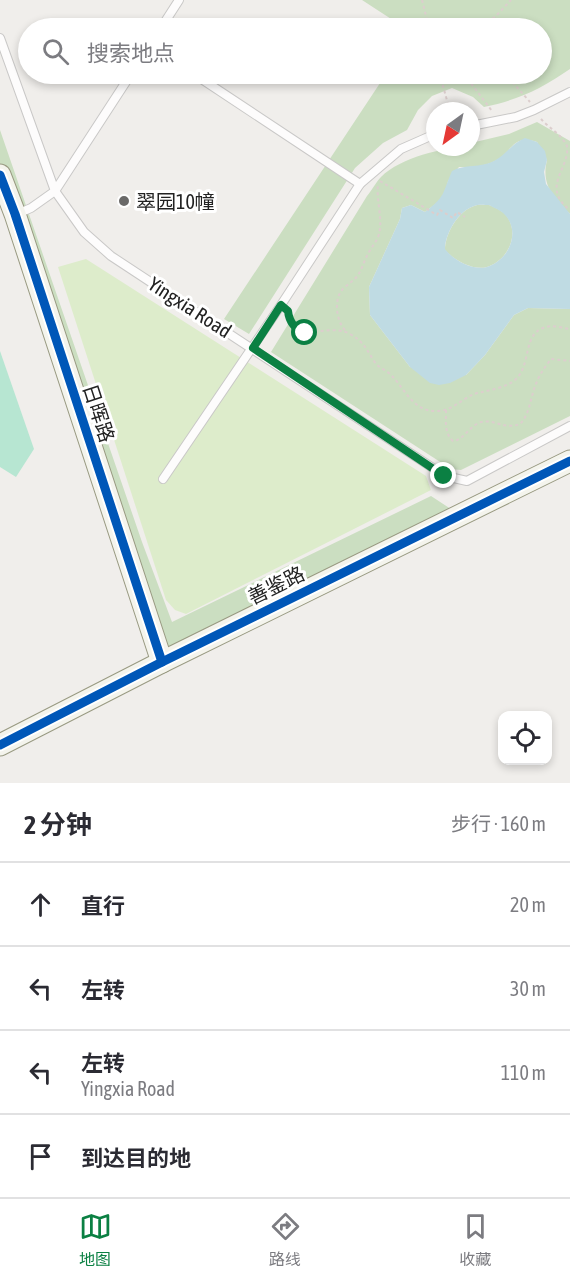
<!DOCTYPE html>
<html lang="zh">
<meta charset="utf-8">
<style>
body{margin:0;font-family:"Asap Condensed","Noto Sans SC",sans-serif;background:#f7f7f7;color:#2b2b33}
.controls{position:absolute;right:18px;bottom:18px;display:grid;overflow:hidden;border-radius:12px;box-shadow:0 3px 9px #0003}
.controls button{width:54px;height:54px;display:grid;place-items:center;padding:0;border:0;border-bottom:2px solid #e1e1e2;background:#fff;color:#2b2b33;font:30px sans-serif}
.compass{position:absolute;left:426px;top:102px;width:54px;height:54px;border-radius:50%;background:#fff;box-shadow:0 3px 9px #0003;rotate:213deg}
.stop{position:absolute;width:18px;height:18px;margin:-14px;border:4px solid #0b8043;border-radius:50%;background:#fff}
.stop.end{background:#0b8043;border-color:#fff;box-shadow:0 2px 6px #0008}
.list{margin:0;padding:0;list-style:none}
h2{display:flex;justify-content:space-between;align-items:center;height:78px;margin:0;padding:0 24px;font-size:26px}
h2 small{font-size:20px;font-weight:400;color:#7c7c81}
.list li{display:grid;grid-template-columns:39px 1fr auto;gap:18px;align-items:center;box-sizing:border-box;height:84px;padding:0 24px;border-top:2px solid #e1e1e2}
.list b{display:block;font-size:22px;white-space:nowrap}
.list p{margin:0;font-size:20px;white-space:nowrap;color:#7c7c81}
.list em{font-size:20px;font-style:normal;color:#7c7c81}
.icon{flex:none;width:33px;height:33px;fill:none;stroke:currentColor;stroke-width:2;stroke-linecap:round;stroke-linejoin:round}
.map{position:relative;flex:none;width:570px;height:783px;overflow:hidden}
.search{position:absolute;background:#fff;box-shadow:0 3px 9px #0003;left:18px;right:18px;top:18px;height:66px;display:flex;align-items:center;gap:15px;box-sizing:border-box;padding:0 21px;border-radius:33px;color:#7c7c81;font-size:22px}
.sheet{height:414px;background:#fff}
nav{display:flex;justify-content:space-around;align-items:center;box-sizing:border-box;height:84px;border-top:2px solid #e1e1e2;background:#fff;font-size:16px;color:#7c7c81}
nav a{display:grid;justify-items:center;gap:3px}
nav .on{color:#0b8043}
.map>svg:first-child{display:block}
.grass{fill:#ddeccb}
.forest{fill:#cbdec1}
.pitch{fill:#b7e6d2}
.water{fill:#bfdbe3;fill-rule:evenodd}
.lines{fill:none;stroke-linecap:round;stroke-linejoin:round}
.lane-casing{stroke:#c9c8c7;stroke-width:10}
.secondary-casing{stroke:#999a82;stroke-width:23}
.path{stroke:#dccecd;stroke-width:2;stroke-dasharray:3 3;stroke-linecap:butt}
.lane{stroke:#fdfcfc;stroke-width:8}
.secondary{stroke:#f4f4ed;stroke-width:21}
.cycleway-casing{stroke:#fff;stroke-width:13}
.cycleway{stroke:#0057b8;stroke-width:9}
.route{stroke:#0b8043;stroke-width:8}
.poi-dot{fill:#6a6968;stroke:#fff;stroke-width:2}
.labels{text-anchor:middle;dominant-baseline:central;stroke-width:6;stroke-linejoin:round;paint-order:stroke}
.poi-label{font-size:20px;fill:#222;stroke:#fff;text-anchor:start}
.street-label{font-size:20px;fill:#222;stroke:#fff}
</style>
<div class="map">
<svg width="570" height="783" viewBox="0 0 570 783">
<rect width="100%" height="100%" fill="#f0eeeb"/>
<polygon class="grass" points="86,259 426,476 431,490 186,614 175,610 166,600 58,267"/>
<g class="forest">
<path d="M 362,0 L 570,0 L 570,69 C 541,89 518,100 484,107 L 473,97 L 452,88 L 432,96 L 418,110 L 407,130 L 383,143 L 355,168 L 249,334 L 224,319 L 386,74 L 542,74 L 542,28 L 405,28 Z"/>
<path d="M 537,122 L 570,141 L 570,214 C 553,198 541,184 547,160 L 537,142 C 513,135 514,149 497,160 C 485,167 472,167 459,167 L 448,181 L 446,192 L 438,202 L 425,212 L 411,205 L 402,208 L 400,219 L 369,287 L 370,315 L 410,367 L 466,375 L 485,355 L 514,315 L 528,308 L 570,309 L 570,416 L 461,470 L 451,469 L 271,352 L 367,196 C 372,190 376,182 381,177 C 401,157 444,147 471,147 L 471,143 L 509,134 Z"/>
<polygon points="0,130 142,542 172,622 431,496 460,515 162,662 0,175"/>
<path d="M 489,205 C 494,207 501,210 505,214 C 521,232 509,260 487,267 C 473,271 454,260 445,250 C 445,234 458,211 474,206 C 478,204 484,205 489,205 Z"/>
</g>
<polygon class="pitch" points="0,351 34,449 16,477 0,467"/>
<path class="water" d="M 525,138 L 537,142 L 545,151 L 547,160 L 544,172 L 546,184 L 570,214 L 570,309 L 528,308 L 514,315 L 485,355 L 466,375 L 450,383 L 439,385 L 430,383 L 410,367 L 370,315 L 369,287 L 400,219 L 402,208 L 411,205 L 425,212 C 446,196 442,194 452,171 C 465,164 480,168 494,161 C 506,155 512,143 525,138 ZM 489,205 C 494,208 501,210 505,215 C 521,232 509,260 487,267 C 473,271 453,260 445,249 C 445,234 458,211 474,206 C 478,204 485,205 489,205 Z"/>
<g class="lines">
<g class="lane-casing">
<g id="lane">
<polyline points="161,28 179,0"/>
<polyline points="0,38 55,191 84,232 111,256 445,476 467,481 570,426"/>
<polyline points="194,74 360,184"/>
<polyline points="471,126 516,117 534,110 570,92"/>
<polyline points="17,214 31,208 55,191 131,74"/>
<polyline points="163,479 281,305 360,184 401,149 435,134"/>
</g>
</g>
<g class="secondary-casing">
<g id="secondary">
<polyline points="0,175 15,214 162,662"/>
<polyline points="0,745 162,662 570,461"/>
</g>
</g>
<g class="path">
<polyline points="422,0 429,28"/>
<polyline points="477,28 495,17 511,0"/>
<polyline points="439,74 441,79 450,77 467,80 490,74"/>
<polyline points="464,74 492,111"/>
<polyline points="497,74 509,78 530,102"/>
<polyline points="441,79 450,111"/>
<path d="M 541,119 C 549,128 562,135 567,146 C 570,169 540,187 570,210"/>
<polyline points="380,181 437,215 440,210 453,218 457,212 465,217"/>
<path d="M 288,314 C 297,348 327,321 350,334 C 363,341 367,350 374,361 C 378,368 387,370 392,376 C 405,389 413,412 437,411 C 455,411 465,394 482,392 C 492,390 509,386 516,379 C 531,365 523,335 543,328 C 551,324 562,328 570,329"/>
<path d="M 345,330 C 336,321 333,297 344,288 C 349,283 354,281 358,275 C 362,269 364,261 368,254 C 371,247 377,242 379,234 C 383,219 376,200 378,184"/>
<path d="M 446,410 C 446,421 444,433 453,441 C 464,440 469,426 481,422 C 495,419 504,430 520,424 C 530,414 530,398 536,384 C 539,375 545,367 551,359 L 570,361"/>
</g>
<use href="#lane" class="lane"/>
<use href="#secondary" class="secondary"/>
<g class="cycleway-casing">
<g id="cycleway">
<polyline points="0,175 15,214 162,662"/>
<polyline points="0,745 162,662 570,461"/>
</g>
</g>
<use href="#cycleway" class="cycleway"/>
</g>
<g class="lines">
<path class="route" d="M 305,333 C 295,330 289,321 288,311 L 281,305 L 253,348 L 444,476"/>
</g>
<circle class="poi-dot" cx="124" cy="201" r="6"/>
<g class="labels">
<g class="poi-label">
<text x="136" y="201">翠园10幢</text>
</g>
<g class="street-label">
<text transform="translate(190 307) rotate(33)">Yingxia Road</text>
<text transform="translate(99 413) rotate(72)">日晖路</text>
<text transform="translate(276 585) rotate(-26)">善鉴路</text>
</g>
</g>
</svg>
<div class="controls">
<button><svg class="icon" aria-label="locate" viewBox="0 0 24 24"><circle cx="12" cy="12" r="6"/><path d="M12 2v4M12 18v4M2 12h4M18 12h4"/></svg></button>
</div>
<svg class="compass" viewBox="-18 -18 36 36"><path d="M0-13l5 13h-10z" fill="#e53935"/><path d="M0 13l5-13h-10z" fill="#7c7c81"/></svg>
<div class="stop" style="left:305px;top:333px"></div>
<div class="stop end" style="left:444px;top:476px"></div>
<div class="search"><svg class="icon" aria-label="search" viewBox="0 0 24 24"><circle cx="10" cy="10" r="6"/><path d="M15 15l6 6"/></svg>搜索地点</div>
</div>
<section class="sheet">
<h2>2 分钟<small>步行 · 160 m</small></h2>
<ul class="list">
<li><svg class="icon" aria-label="ahead" viewBox="0 0 24 24"><path d="M12 20V5M6 11l6-6 6 6"/></svg><div><b>直行</b></div><em>20 m</em></li>
<li><svg class="icon" aria-label="left" viewBox="0 0 24 24"><path d="M17 20v-9H6M10 6l-5 5 5 5"/></svg><div><b>左转</b></div><em>30 m</em></li>
<li><svg class="icon" aria-label="left" viewBox="0 0 24 24"><path d="M17 20v-9H6M10 6l-5 5 5 5"/></svg><div><b>左转</b><p>Yingxia Road</p></div><em>110 m</em></li>
<li><svg class="icon" aria-label="arrive" viewBox="0 0 24 24"><path d="M6 21V4h12l-3 4 3 4H6"/></svg><div><b>到达目的地</b></div></li>
</ul>
</section>
<nav>
<a class="on"><svg class="icon" aria-label="map" viewBox="0 0 24 24"><path d="M3 6l6-2 6 2 6-2v14l-6 2-6-2-6 2zM9 4v14M15 6v14"/></svg>地图</a>
<a><svg class="icon" aria-label="directions" viewBox="0 0 24 24"><path d="M12 3l9 9-9 9-9-9zM9 14v-3h6M13 9l2 2-2 2"/></svg>路线</a>
<a><svg class="icon" aria-label="saved" viewBox="0 0 24 24"><path d="M7 4h10v16l-5-4-5 4z"/></svg>收藏</a>
</nav>
